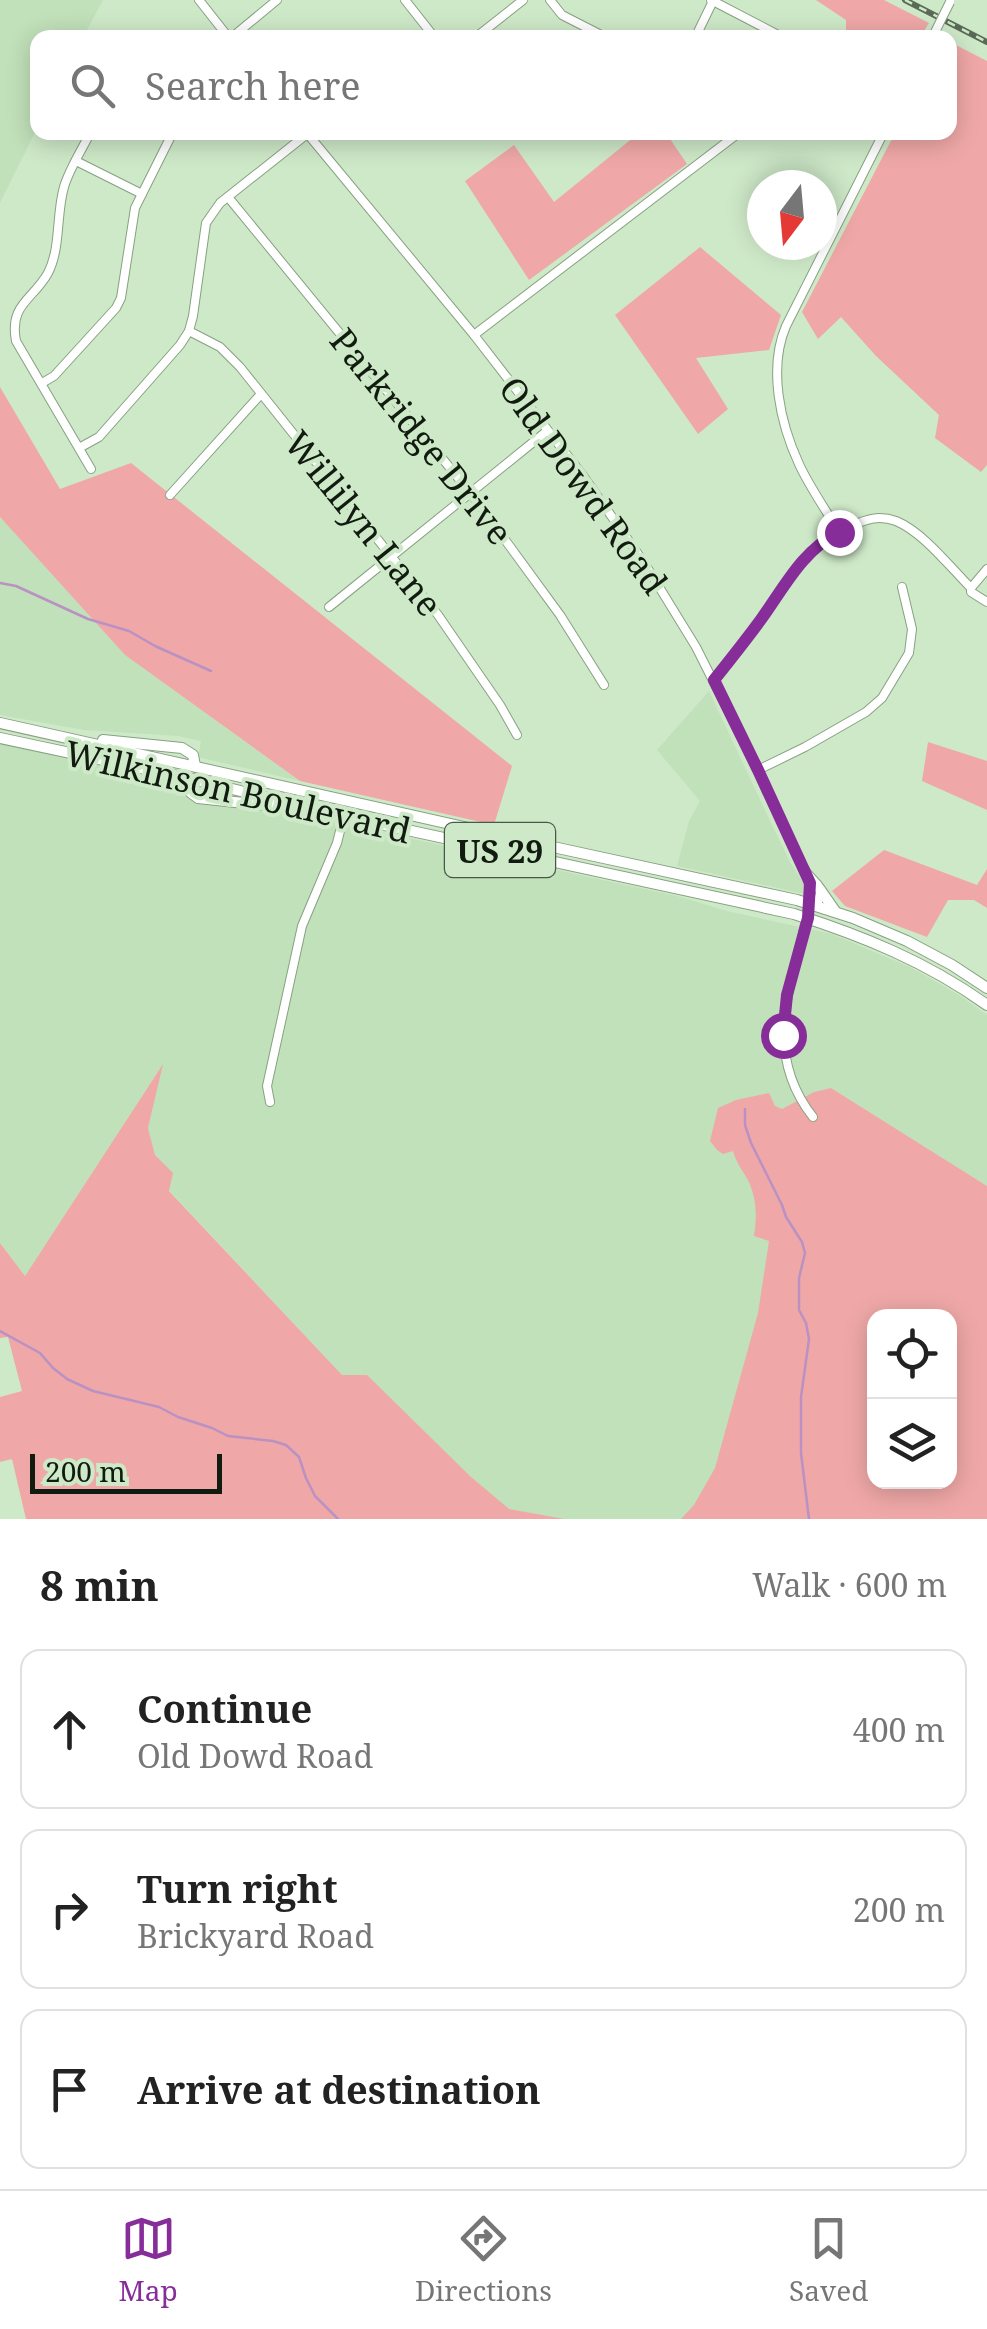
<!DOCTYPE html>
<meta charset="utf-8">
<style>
body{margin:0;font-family:"Noto Serif",serif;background:#f2f2f2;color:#222}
.controls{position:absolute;right:30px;bottom:30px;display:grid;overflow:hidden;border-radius:20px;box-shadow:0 5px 25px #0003}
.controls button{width:90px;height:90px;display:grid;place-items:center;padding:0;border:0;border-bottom:2px solid #e0e0e0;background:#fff;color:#222;font:50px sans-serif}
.compass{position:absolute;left:747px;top:170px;width:90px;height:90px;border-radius:50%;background:#fff;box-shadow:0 5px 25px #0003;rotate:196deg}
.scale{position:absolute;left:30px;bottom:25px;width:192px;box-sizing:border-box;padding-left:10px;border:5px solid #121b10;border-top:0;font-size:28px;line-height:35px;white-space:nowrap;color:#121b10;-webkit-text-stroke:8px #cee9c8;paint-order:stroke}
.stop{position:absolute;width:30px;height:30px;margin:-22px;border:8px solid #872d9a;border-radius:50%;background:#fff}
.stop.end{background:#872d9a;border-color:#fff;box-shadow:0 2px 10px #0008}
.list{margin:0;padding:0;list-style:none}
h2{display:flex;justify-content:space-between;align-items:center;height:130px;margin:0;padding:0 40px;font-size:42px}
h2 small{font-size:32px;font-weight:400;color:#767676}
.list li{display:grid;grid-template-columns:65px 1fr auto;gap:30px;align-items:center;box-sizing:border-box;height:160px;margin:0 20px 20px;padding:0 20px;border:2px solid #e0e0e0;border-radius:20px}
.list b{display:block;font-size:38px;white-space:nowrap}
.list p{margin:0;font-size:32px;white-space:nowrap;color:#767676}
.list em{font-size:32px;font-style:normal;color:#767676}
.icon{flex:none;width:55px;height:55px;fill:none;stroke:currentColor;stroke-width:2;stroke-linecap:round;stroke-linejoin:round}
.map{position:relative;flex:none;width:987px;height:1519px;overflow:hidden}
.search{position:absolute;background:#fff;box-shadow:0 5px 25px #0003;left:30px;right:30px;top:30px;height:110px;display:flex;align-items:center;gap:25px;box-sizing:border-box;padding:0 35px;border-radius:20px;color:#767676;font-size:38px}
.sheet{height:670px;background:#fff}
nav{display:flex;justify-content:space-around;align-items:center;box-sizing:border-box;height:140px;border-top:2px solid #e0e0e0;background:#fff;font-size:28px;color:#767676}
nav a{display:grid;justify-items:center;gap:5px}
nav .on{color:#872d9a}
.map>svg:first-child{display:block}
.built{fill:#c1e1ba}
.green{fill:#efa8a7;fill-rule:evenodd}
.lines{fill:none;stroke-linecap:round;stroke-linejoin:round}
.stream{stroke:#ba91c3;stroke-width:2.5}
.minor-casing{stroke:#87a182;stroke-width:10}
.major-casing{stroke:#87a182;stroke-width:12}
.minor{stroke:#fff;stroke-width:8}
.major{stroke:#fff;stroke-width:10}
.rail-casing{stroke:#5a6a56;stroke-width:6}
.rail{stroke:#cee9c8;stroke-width:2.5;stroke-dasharray:8;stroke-linecap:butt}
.minor-bridge-casing{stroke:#87a182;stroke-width:10;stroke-linecap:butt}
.minor-bridge{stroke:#fff;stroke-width:8}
.route{stroke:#872d9a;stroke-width:12}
.labels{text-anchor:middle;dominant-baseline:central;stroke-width:8;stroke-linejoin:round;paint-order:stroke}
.shield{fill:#cee9c8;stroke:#4a5947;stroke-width:2.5}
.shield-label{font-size:32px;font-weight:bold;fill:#121b10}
.street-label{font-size:35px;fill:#121b10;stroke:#cee9c8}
</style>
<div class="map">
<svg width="987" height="1519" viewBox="0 0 987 1519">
<rect width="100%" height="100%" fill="#cee9c8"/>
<g class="built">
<polygon points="0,0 103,0 83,37 38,38 37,128 0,203"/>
<polygon points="0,517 125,655 300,781 198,757 201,741 178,736 84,730 0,715"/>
<polygon points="709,691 773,827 790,862 806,887 805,894 677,866 689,821 700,801 657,750"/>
<polygon points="0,744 266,803 325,820 677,896 727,911 832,934 910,967 959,995 987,1015 987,1186 831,1088 814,1092 756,1124 823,1519 349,1519 342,1375 169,1190 172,1173 155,1155 148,1128 161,1067 25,1276 0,1243"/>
</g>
<g class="green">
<polygon points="816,0 884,0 929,23 920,37 846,37 846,20"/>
<polygon points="950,42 987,61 987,465 981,472 935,438 939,415 876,356 841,317 818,339 802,312 895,133 950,132"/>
<polygon points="640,132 666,133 687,164 529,280 465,181 514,145 554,202"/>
<polygon points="700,247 781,315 769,350 696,358 728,409 698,434 615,315"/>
<polygon points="0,387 60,489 131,463 512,766 494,825 300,781 125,655 0,517"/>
<polygon points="928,742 987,761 987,810 922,781"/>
<polygon points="884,850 977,885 987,869 987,908 974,900 948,900 927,937 845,906 832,891"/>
<polygon points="163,1064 148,1128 155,1155 173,1173 169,1191 342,1375 367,1375 471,1477 509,1509 564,1519 26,1519 12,1459 0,1462 0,1397 22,1391 8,1337 0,1338 0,1243 25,1276"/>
<path d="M 831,1088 L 987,1186 L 987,1519 L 681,1519 L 694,1505 L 715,1468 L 758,1313 L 769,1241 L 754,1236 C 757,1217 757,1199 748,1180 C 742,1170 736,1162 733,1151 L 723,1154 L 717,1150 L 710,1141 L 718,1108 L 736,1100 L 769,1093 L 775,1106 L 782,1109 L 814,1092 ZM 874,1316 L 950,1316 L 950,1482 L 874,1482 Z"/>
</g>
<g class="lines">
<g class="stream">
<polyline points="0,583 16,586 88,619 129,631 155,646 211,671"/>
<polyline points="745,1109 745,1125 751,1143 782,1205 786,1217 802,1242 805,1253 799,1278 799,1310 806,1323 809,1339 801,1397 801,1453 809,1519"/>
<polyline points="0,1331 40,1353 53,1368 67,1379 93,1391 159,1407 178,1417 212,1428 228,1436 273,1441 286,1445 299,1457 306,1478 315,1496 338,1519"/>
</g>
<g class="minor-casing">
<g id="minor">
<polyline points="199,0 229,38"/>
<polyline points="405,0 435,38"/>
<polyline points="550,0 562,15 607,38"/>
<polyline points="711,0 784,38"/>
<polyline points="231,38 277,0"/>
<polyline points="475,38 523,0"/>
<polyline points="695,38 713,1"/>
<polyline points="306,132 474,335 584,477 645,564 696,647 758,770 798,858 807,873 818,885 820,892 817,907"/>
<path d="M 88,137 C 80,153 69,170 64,187 C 56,214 61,248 48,273 C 33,300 9,304 16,341 L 91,469"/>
<polyline points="76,161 142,194"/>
<polyline points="228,197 473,496 560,615 604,685"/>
<polyline points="189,331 220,347 240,367 438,615 500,705 517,735"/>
<polyline points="474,335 740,132"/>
<polyline points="42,383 54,376 116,308 121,298 135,208 173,132"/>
<polyline points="79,448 99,437 180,345 189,331 193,316 206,223 220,203 307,134"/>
<polyline points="170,495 261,394"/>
<path d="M 839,532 C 826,510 810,488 799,464 C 780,423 768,368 786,326 L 884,132"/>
<polyline points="971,588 987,569"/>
<polyline points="329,607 547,431"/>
<path d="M 713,680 C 730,660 746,640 761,619 C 789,580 805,547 851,526 C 867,519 879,515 896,521 C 923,532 950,567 971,588 L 971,592 L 987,602"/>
<polyline points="758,770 805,747 866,712 882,698 909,653 912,629 902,587"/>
<path d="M 808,878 C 812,900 805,924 800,946 C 783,1008 770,1062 813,1117"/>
<polyline points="270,1102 267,1086 302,926 337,843 344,815"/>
</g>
</g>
<g class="major-casing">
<g id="major">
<polyline points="0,723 544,845 797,900 853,918 907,941 952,965 987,988"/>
<path d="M 0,738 L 192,779 L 329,813 L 794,914 C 863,936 927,962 987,1005"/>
<polyline points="103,740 182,748 193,755 195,766"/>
<polyline points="192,779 190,792 198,798 282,807"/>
<polyline points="819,888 835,911"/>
</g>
</g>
<use href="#minor" class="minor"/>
<use href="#major" class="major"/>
<g class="rail-casing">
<polyline id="rail" points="905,0 987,42"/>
</g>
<use href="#rail" class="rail"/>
<g class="minor-bridge-casing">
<polyline id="minor-bridge" points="932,38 950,2"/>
</g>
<use href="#minor-bridge" class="minor-bridge"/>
</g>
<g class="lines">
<path class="route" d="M 783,1035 L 787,995 L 808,918 L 810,883 L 758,770 L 714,680 C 730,660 746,640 762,618 C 785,586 802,551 839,532"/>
</g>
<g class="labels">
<rect class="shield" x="445" y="823" width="110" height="54" rx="8"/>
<g class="shield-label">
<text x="500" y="850">US 29</text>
</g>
<g class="street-label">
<text transform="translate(422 436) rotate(51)">Parkridge Drive</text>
<text transform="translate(584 485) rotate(54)">Old Dowd Road</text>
<text transform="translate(364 523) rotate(51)">Willilyn Lane</text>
<text transform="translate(238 791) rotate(13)">Wilkinson Boulevard</text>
</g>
</g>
</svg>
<div class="controls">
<button><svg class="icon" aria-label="locate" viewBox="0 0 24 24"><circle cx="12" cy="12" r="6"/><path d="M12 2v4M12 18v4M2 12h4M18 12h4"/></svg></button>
<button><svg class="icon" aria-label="layers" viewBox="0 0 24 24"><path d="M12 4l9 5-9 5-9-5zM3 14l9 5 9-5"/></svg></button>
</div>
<svg class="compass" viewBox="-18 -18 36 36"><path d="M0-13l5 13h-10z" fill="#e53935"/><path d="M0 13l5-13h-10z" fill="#767676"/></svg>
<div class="scale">200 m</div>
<div class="stop" style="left:783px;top:1035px"></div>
<div class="stop end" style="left:839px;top:532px"></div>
<div class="search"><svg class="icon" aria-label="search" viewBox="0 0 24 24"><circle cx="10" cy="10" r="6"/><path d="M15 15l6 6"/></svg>Search here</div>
</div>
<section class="sheet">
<h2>8 min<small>Walk · 600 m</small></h2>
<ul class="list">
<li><svg class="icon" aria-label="ahead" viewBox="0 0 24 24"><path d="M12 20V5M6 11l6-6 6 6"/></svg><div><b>Continue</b><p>Old Dowd Road</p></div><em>400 m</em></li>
<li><svg class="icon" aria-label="right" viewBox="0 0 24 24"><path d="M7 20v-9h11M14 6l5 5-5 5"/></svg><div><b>Turn right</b><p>Brickyard Road</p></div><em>200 m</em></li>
<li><svg class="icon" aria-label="arrive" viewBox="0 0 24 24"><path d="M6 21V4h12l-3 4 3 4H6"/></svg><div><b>Arrive at destination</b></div></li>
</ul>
</section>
<nav>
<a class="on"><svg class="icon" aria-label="map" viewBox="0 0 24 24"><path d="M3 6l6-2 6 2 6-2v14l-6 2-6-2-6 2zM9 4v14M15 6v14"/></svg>Map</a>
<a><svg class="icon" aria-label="directions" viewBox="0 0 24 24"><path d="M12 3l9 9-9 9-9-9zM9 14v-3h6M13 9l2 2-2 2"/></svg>Directions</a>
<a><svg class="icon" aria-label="saved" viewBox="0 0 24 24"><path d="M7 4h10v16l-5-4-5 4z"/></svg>Saved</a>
</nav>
